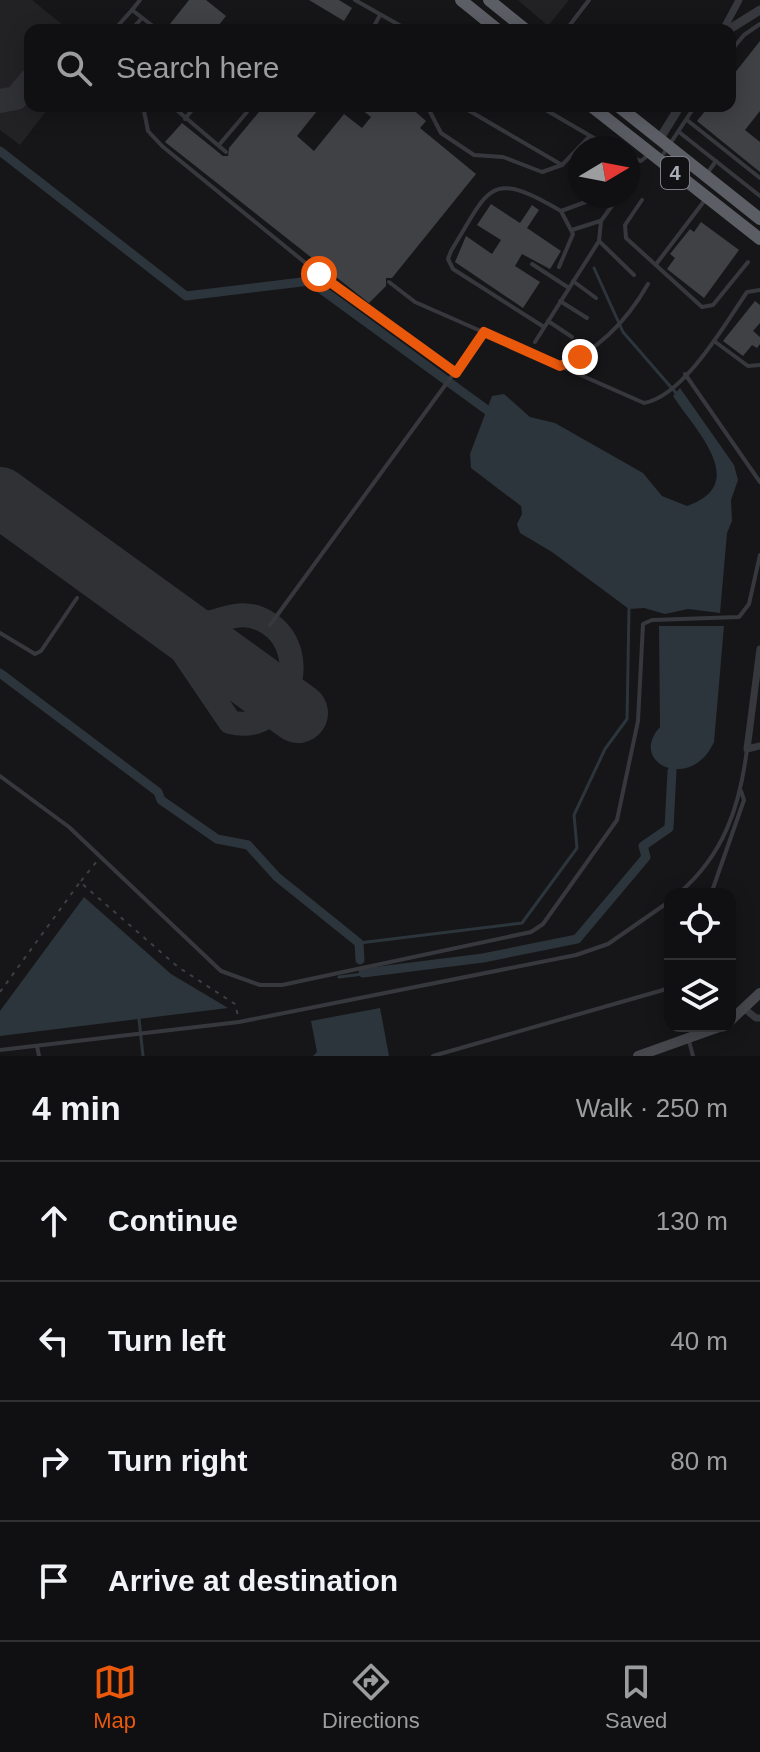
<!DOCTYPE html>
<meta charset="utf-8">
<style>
body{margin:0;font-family:Helvetica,sans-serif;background:#1e1e20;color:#f1f3f6}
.controls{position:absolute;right:24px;bottom:24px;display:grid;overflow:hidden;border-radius:16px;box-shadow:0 4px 20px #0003}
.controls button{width:72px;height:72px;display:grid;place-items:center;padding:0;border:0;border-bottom:2px solid #303032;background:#101012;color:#f1f3f6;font:40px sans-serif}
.compass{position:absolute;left:568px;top:136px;width:72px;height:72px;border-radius:50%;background:#101012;box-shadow:0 4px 20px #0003;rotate:80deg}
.stop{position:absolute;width:24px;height:24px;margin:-18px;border:6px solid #ea580c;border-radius:50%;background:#fff}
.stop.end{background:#ea580c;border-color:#fff;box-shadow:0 2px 8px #0008}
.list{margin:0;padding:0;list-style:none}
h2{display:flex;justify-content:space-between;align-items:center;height:104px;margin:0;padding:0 32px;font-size:34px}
h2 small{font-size:26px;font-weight:400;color:#9c9d9f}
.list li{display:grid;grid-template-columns:52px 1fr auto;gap:24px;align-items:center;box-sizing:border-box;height:120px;padding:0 32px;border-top:2px solid #303032}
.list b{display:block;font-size:30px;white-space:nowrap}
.list em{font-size:26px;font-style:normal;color:#9c9d9f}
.icon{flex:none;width:44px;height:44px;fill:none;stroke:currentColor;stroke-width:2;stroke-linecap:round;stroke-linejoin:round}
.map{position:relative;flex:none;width:760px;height:1056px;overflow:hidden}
.search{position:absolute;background:#101012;box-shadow:0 4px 20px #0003;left:24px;right:24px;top:24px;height:88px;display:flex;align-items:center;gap:20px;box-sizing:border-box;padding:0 28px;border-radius:16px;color:#9c9d9f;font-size:30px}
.sheet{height:584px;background:#101012}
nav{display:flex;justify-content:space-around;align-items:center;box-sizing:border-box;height:112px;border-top:2px solid #303032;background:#101012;font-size:22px;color:#9c9d9f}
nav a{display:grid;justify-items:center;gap:4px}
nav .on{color:#ea580c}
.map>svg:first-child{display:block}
.built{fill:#222225}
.water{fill:#2c353c}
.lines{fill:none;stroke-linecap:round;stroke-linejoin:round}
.stream{stroke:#2c353c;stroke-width:3}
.canal{stroke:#2c353c;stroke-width:9}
.taxiway{stroke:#303135;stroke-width:24}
.runway{stroke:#303135;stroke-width:60}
.building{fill:#404145}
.path{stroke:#3d3f44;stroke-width:2;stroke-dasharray:4 6;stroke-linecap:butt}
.service{stroke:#37383d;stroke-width:4}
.minor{stroke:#37383d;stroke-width:7}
.tertiary{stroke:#37383d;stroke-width:9}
.secondary{stroke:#45474d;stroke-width:10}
.trunk{stroke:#5b5e65;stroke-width:12}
.route{stroke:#ea580c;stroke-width:10}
.labels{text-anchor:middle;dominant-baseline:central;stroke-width:8;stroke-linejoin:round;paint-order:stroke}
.shield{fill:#111113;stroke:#7b7e86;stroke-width:2}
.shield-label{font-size:20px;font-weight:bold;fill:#a8adb8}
</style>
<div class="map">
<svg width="760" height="1056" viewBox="0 0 760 1056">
<rect width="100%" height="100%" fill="#161618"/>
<g class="built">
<polygon points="0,0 32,0 69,30 30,30 30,106 50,106 20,145 0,130"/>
<polygon points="518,0 569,0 548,26"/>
</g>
<g class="water">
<path d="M 680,388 L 734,465 L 738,480 L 731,500 L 732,521 L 727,533 L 720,613 L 688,609 L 665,614 L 644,608 L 629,609 L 552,552 L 520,533 L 517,524 L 522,514 L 521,506 L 471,468 L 470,454 L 492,396 L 504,394 L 530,417 L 555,423 L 643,473 L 662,496 L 687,506 C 751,484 695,430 673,396 Z"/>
<path d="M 659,626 L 724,626 L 714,742 C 691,793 627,763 660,727 Z"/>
<polygon points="84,897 171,974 228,1008 0,1036 0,1011"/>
<polygon points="380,1008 389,1056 313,1056 317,1052 311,1021"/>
</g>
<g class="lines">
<g class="stream">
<polyline points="594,268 623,332 676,393"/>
<polyline points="359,943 522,923 577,848 574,815 605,749 627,719 629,609"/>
<polyline points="339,977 363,974"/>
<polyline points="139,1019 143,1056"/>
</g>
<g class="canal">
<polyline points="0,151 186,296 310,281 487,410"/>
<polyline points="0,673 158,792 161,800 217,839 248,845 277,877 359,943 360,960"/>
<polyline points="363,973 483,958 577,939 646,857 643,846 669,828 672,771"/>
</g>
<g class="taxiway">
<polyline points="0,101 16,98 30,81"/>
<path d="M 152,607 L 230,722 C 286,737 315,653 268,623 C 243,607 226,620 202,624 C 189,626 172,617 160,613"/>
</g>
<polyline class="runway" points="0,497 298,713"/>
</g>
<g class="building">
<polygon points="189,0 206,0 226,16 218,26 224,30 178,30 170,24"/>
<polygon points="309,0 339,0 352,8 344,21"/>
<polygon points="760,41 760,111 745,130 760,142 760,172 697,121 709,106 730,106 730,79"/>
<polygon points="264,106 321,106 297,136 314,151 344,114 362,128 371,117 357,106 409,106 426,121 420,128 476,174 392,278 386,278 386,286 369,303 165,142 182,123 223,156 228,156 229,148"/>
<polygon points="491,204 520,223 532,205 539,210 527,228 561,251 550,269 522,254 515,266 540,282 523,308 455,262 466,236 492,254 501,240 477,225"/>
<polygon points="701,222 739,250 704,298 667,269 675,258 670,254 690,229 694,232"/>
<polygon points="755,301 760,305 760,323 753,331 760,337 760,344 757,348 752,345 743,356 723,341"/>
</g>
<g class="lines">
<g class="path">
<polyline points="81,881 97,861"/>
<polyline points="0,992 80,882 178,967 235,1004 238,1016"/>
</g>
<g class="service">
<polyline points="355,0 408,30"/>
<polyline points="132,10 140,0"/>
<polyline points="114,30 132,10 158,30"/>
<polyline points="131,30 142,18"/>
<polyline points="377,30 373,28 380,15"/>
<polyline points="566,30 589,0"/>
<polyline points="730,52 744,35 760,24"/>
<polyline points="143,106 148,131 162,146 319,274 456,373"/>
<polyline points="172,106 226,152"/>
<polyline points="427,106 441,133 474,155 503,157 542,172 562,165 590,136"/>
<polyline points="461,106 562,165"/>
<polyline points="539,106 611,148"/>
<polyline points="185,119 195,106"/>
<polyline points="687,120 760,178"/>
<polyline points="679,132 760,196"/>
<polyline points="219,145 247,112 248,106"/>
<polyline points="628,157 641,161 647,156"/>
<polyline points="660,159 695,106"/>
<polyline points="628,173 628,182"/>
<polyline points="706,175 716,161"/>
<polyline points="642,200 625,225 626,238 702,307 713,305 748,262"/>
<polyline points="572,230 600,221"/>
<polyline points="599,241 634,275"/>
<polyline points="657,263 705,200"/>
<polyline points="532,264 569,288"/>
<polyline points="559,267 573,234 561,211"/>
<polyline points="573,281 596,298"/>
<path d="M 389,282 L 415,302 L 644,403 C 684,396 725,324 747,292 L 760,290"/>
<polyline points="560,301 587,318"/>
<polyline points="548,321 572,337"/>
<path d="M 544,327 L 453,269 L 448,259 L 451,251 C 490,188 488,168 561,211 L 602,196"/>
<polyline points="714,341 748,366 760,365"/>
<polyline points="535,342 599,241 601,221 619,196"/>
<path d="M 560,366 C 599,350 628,319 648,284"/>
<polyline points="685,374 760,482"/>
<polyline points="270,625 484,332"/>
<polyline points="0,633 35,654 41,651 77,598"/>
<polyline points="0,776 69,827 221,971 260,985 282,985 531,932 543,924 617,820 638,721 643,624 652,620 739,617 749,604 760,555"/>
<path d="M 678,894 C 724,855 740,806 747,749"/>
<polyline points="711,894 744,800 741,791"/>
<polyline points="689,1041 693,1056"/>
<polyline points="37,1046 39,1056"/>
<polyline points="0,1050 239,1022 576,955 608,944 670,901"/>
<polyline points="433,1056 670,988"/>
</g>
<g class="minor">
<polyline points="723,30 739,0"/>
<polyline points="760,649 747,749 760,746"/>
<polyline points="746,1010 756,1018 760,1018"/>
</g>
<g class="tertiary">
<polyline points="728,30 760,10"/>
<polyline points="659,140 680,106"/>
</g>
<g class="secondary">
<polyline points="730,1021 760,993"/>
<polyline points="638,1056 722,1026"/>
</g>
<g class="trunk">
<polyline points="461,0 498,30"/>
<polyline points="489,0 526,30"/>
<polyline points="591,106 760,239"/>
<polyline points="618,106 760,219"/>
</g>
</g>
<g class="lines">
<polyline class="route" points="319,274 456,373 484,332 560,366 580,357"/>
</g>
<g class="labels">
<rect class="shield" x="661" y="157" width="28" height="32" rx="6"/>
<g class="shield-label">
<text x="675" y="173">4</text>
</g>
</g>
</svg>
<div class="controls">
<button><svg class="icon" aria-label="locate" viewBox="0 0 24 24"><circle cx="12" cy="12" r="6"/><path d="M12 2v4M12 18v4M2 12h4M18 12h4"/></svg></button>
<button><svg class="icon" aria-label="layers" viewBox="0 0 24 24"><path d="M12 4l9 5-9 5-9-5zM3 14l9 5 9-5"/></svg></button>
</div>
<svg class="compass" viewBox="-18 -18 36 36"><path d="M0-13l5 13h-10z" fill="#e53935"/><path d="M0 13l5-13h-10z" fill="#9c9d9f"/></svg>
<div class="stop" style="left:319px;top:274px"></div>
<div class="stop end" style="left:580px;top:357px"></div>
<div class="search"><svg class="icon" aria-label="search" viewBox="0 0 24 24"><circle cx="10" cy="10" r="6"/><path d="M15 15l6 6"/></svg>Search here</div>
</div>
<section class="sheet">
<h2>4 min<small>Walk · 250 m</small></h2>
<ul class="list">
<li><svg class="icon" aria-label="ahead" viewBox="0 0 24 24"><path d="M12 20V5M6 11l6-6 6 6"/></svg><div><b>Continue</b></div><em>130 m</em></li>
<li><svg class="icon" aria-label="left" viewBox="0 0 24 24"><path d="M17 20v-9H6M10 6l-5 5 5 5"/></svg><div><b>Turn left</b></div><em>40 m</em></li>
<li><svg class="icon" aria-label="right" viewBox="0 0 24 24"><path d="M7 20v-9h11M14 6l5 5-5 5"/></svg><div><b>Turn right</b></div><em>80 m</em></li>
<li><svg class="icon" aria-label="arrive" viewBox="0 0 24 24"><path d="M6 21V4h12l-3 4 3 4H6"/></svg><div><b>Arrive at destination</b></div></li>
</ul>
</section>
<nav>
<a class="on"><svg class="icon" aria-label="map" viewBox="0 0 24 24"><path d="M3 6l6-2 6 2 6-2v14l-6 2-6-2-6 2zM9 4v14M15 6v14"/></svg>Map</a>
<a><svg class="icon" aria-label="directions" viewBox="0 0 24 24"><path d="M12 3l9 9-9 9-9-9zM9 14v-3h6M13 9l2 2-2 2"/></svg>Directions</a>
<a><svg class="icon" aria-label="saved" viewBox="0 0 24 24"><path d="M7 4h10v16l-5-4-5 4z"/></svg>Saved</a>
</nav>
